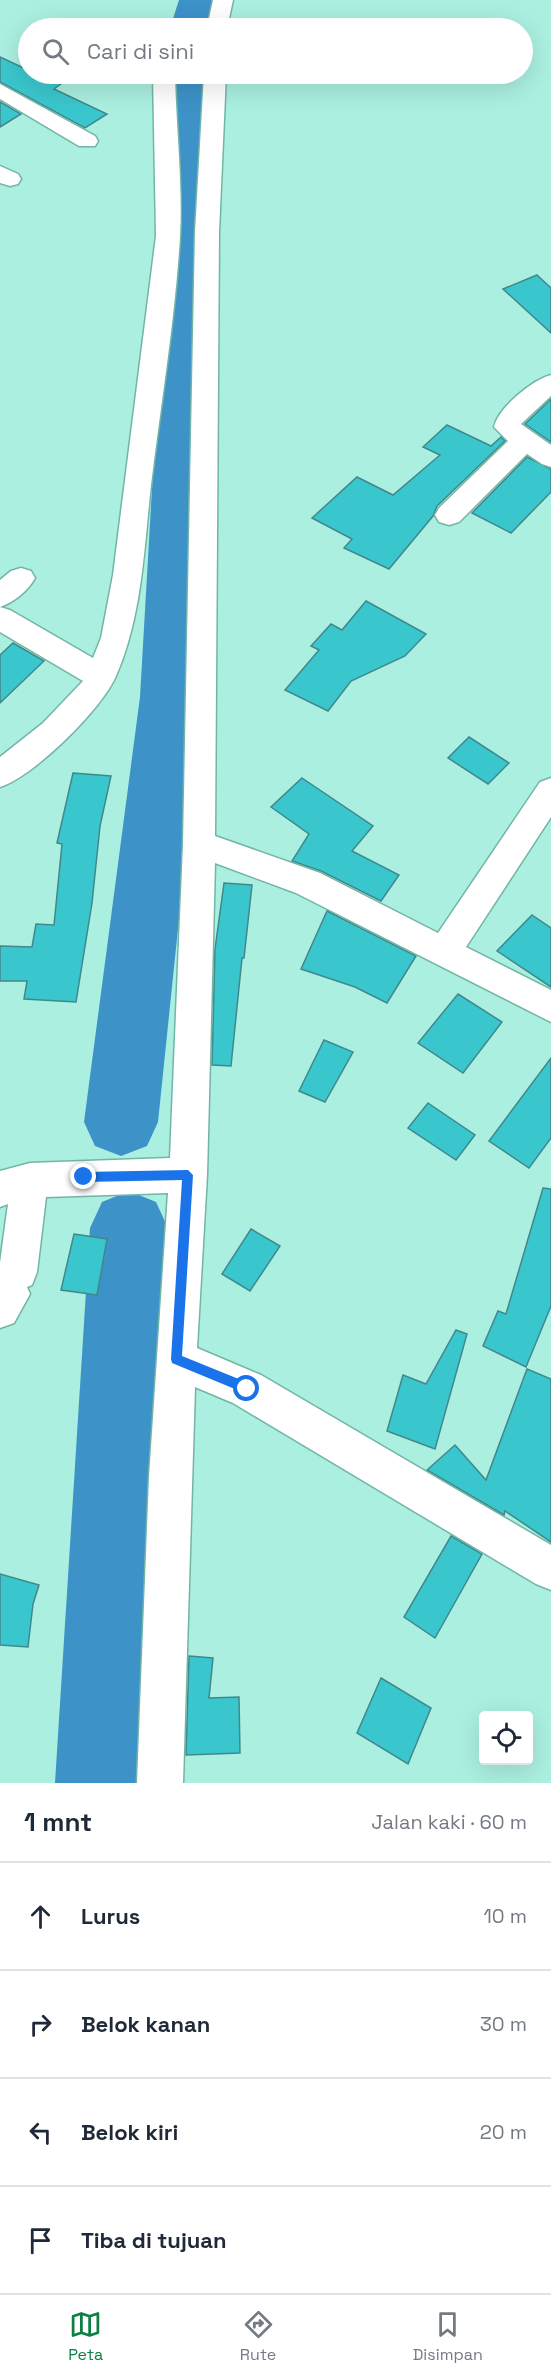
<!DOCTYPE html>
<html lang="id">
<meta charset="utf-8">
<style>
body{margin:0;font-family:"Space Grotesk",sans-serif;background:#f2f2f3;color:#1f2937}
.controls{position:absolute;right:18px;bottom:18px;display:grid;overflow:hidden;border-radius:6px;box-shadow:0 6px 24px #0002}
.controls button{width:54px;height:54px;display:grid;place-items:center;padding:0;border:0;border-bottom:2px solid #e0e1e3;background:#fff;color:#1f2937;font:30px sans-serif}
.stop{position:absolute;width:18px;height:18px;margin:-14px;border:4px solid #1a73e8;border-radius:50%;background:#fff}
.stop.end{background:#1a73e8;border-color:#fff;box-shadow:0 2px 6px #0008}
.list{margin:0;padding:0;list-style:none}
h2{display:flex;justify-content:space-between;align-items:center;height:78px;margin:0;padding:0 24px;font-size:26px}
h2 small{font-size:20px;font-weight:400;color:#747a83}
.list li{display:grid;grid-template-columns:39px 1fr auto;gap:18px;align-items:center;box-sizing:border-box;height:108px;padding:0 24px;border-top:2px solid #e0e1e3}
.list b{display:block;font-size:22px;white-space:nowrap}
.list em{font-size:20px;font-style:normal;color:#747a83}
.icon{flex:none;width:33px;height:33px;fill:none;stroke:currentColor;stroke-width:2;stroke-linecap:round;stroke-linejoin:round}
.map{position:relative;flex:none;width:551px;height:1783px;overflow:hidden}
.search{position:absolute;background:#fff;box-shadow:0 6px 24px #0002;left:18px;right:18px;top:18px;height:66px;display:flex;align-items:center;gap:15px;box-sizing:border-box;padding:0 21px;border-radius:33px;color:#747a83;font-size:22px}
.sheet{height:510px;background:#fff}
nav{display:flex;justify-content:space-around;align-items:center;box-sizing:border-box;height:84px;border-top:2px solid #e0e1e3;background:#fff;font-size:16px;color:#747a83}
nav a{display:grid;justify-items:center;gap:3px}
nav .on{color:#0b8043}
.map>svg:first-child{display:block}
.green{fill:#6de2cd}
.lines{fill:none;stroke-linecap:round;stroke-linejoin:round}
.river{fill:#3d92c8;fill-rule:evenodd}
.building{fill:#3ac6cd;stroke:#41888c;stroke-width:1.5}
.minor-casing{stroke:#72b5a7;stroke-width:3}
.minor{fill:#fff;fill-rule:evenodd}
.route{fill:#1a73e8}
</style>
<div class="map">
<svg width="551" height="1783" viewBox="0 0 551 1783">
<rect width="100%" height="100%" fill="#aaefe0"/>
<polygon class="green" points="200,0 223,0 217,28 191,28"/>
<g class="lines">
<g class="river">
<polygon points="179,0 221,0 212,28 170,28"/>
<polygon points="171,74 215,74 218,107 202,697 158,1122 147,1146 121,1156 95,1146 84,1122 140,697 174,107"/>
<polygon points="129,1191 156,1202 168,1228 149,1783 55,1783 90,1228 102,1202"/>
</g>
</g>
<g class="building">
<polygon points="0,57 28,70 28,74 37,74 61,84 54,89 107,114 85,128 0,82"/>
<polygon points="0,102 21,114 0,127"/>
<polygon points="537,275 551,288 551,333 503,289"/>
<polygon points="551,399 551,442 525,424"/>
<polygon points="447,425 491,446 501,437 505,441 437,506 433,516 389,569 344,548 352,539 312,518 357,477 393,495 440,455 423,447"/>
<polygon points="527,457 551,469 551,492 511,533 472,513"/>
<polygon points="366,601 426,634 405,656 351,681 328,711 285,690 319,650 311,646 331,624 342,630"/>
<polygon points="13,643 44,661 0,703 0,655"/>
<polygon points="469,737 509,763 488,784 448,758"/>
<polygon points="73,773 111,776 100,826 92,903 76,1002 24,999 27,981 0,981 0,946 32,947 36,924 54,925 62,844 57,843"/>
<polygon points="302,778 373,826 352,851 399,875 381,901 321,871 292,861 309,834 271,807"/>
<polygon points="224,883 252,885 244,958 242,958 231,1066 212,1065 215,949"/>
<polygon points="327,911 416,956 387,1003 355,987 301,969"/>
<polygon points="532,915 551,928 551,987 497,951"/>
<polygon points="458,994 502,1022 463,1073 418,1043"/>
<polygon points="324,1040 353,1052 325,1102 299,1091"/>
<polygon points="551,1058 551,1138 529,1168 489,1141"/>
<polygon points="428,1103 475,1135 456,1160 408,1128"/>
<polygon points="543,1188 551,1189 551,1306 526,1367 483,1346 498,1311 506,1314"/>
<polygon points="251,1229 280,1246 250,1291 222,1274"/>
<polygon points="74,1234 107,1239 97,1295 61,1290"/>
<polygon points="456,1330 467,1334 435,1449 387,1431 403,1375 426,1384"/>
<polygon points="527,1369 551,1379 551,1542 505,1511 504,1515 427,1470 455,1445 486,1480"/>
<polygon points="451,1536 482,1554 435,1638 404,1617"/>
<polygon points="0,1574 39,1585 33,1604 28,1647 0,1645"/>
<polygon points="189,1656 213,1658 209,1698 239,1697 240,1753 186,1755"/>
<polygon points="381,1678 431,1708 408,1764 357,1733"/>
</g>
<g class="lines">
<g class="minor-casing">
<g id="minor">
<polygon points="213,0 233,0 227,28 207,28"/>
<path d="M 153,74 L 175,74 C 176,127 183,185 180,237 C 175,320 161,403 151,485 C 144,549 142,617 116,676 C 102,709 33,777 0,787 L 0,757 L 43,723 L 83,681 L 0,632 L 0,607 L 10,610 L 93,658 L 101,638 L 113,575 L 156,236 Z"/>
<polygon points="204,74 226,74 219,232 215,836 320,873 438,933 540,782 551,778 551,817 466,947 551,990 551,1022 296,893 215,863 207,1175 197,1348 261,1375 551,1545 551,1590 536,1584 233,1403 195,1387 183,1783 137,1783 149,1477 168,1193 46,1197 37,1272 32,1285 27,1287 30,1294 14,1323 0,1328 0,1263 8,1204 0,1207 0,1171 30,1163 170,1158 183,844 195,232"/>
<polygon points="0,84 95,136 98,141 95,146 79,146 0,99"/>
<polygon points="0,166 18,174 21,179 18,184 10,186 0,183"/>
<path d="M 551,375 L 551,396 L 521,424 L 551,445 L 551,467 L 542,464 L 527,454 L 459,522 L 449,525 L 439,522 L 435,515 L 439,508 L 508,441 L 494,427 C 498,408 532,380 551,375 Z"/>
<path d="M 21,568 L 31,571 L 35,578 C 28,591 14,602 0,607 L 0,580 L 11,571 Z"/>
</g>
</g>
<use href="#minor" class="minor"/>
</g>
<polygon class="route" points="188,1170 193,1175 182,1356 251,1384 253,1389 247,1394 172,1363 171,1359 182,1180 84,1182 79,1177 84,1172"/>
</svg>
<div class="controls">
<button><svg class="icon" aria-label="locate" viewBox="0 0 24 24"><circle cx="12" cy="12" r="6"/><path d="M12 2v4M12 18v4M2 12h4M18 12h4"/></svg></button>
</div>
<div class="stop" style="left:247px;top:1389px"></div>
<div class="stop end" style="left:84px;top:1177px"></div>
<div class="search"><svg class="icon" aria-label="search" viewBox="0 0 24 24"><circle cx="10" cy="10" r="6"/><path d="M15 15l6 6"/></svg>Cari di sini</div>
</div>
<section class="sheet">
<h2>1 mnt<small>Jalan kaki · 60 m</small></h2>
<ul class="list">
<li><svg class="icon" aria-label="ahead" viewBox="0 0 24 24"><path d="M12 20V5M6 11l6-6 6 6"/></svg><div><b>Lurus</b></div><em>10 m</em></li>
<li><svg class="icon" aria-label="right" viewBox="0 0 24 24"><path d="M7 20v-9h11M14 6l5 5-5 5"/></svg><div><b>Belok kanan</b></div><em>30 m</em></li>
<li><svg class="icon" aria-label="left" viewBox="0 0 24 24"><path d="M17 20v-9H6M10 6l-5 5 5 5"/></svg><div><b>Belok kiri</b></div><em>20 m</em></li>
<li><svg class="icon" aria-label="arrive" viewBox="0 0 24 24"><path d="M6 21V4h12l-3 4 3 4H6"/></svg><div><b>Tiba di tujuan</b></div></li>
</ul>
</section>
<nav>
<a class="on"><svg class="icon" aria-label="map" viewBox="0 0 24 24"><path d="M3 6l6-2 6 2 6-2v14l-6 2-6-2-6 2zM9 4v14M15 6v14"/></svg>Peta</a>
<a><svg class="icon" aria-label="directions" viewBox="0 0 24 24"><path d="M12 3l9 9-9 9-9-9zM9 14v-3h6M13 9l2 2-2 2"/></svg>Rute</a>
<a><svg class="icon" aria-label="saved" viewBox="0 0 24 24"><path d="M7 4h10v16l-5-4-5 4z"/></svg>Disimpan</a>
</nav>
